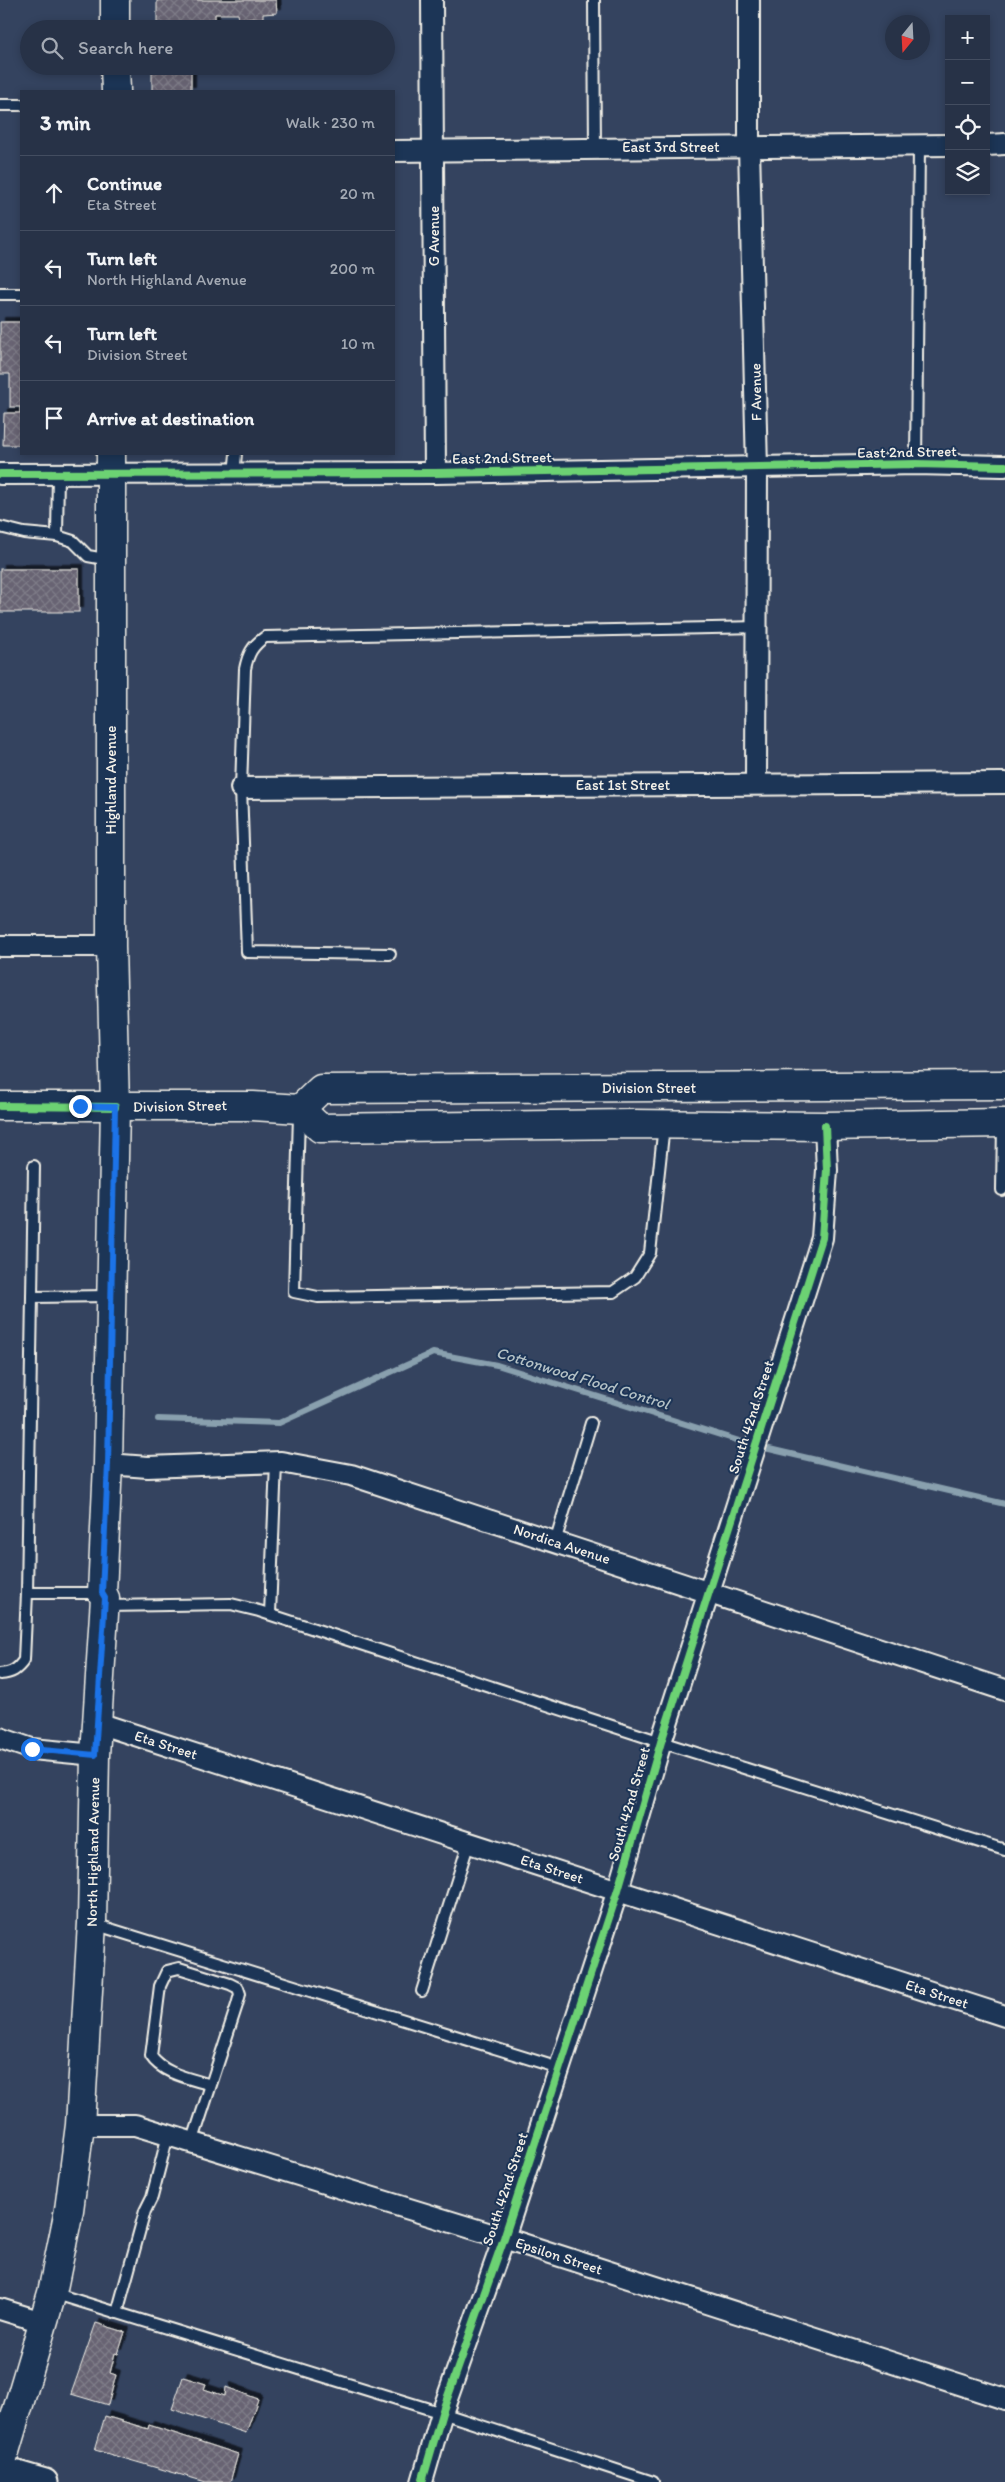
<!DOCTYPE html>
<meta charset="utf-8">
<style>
body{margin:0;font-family:Itim,sans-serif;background:#333e52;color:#f1f3f6}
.controls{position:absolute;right:15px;top:15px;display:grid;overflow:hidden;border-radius:0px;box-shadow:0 2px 8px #0003}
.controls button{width:45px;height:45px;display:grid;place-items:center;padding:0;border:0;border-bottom:1px solid #434d60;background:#273247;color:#f1f3f6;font:25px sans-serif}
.compass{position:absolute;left:885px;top:15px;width:45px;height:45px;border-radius:50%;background:#273247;box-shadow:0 2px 8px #0003;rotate:198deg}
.stop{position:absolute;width:15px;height:15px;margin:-11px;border:4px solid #1a73e8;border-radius:50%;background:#fff}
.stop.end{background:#1a73e8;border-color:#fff;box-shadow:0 1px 5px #0008}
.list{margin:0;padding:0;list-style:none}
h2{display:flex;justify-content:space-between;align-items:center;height:65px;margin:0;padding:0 20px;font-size:21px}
h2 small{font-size:16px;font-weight:400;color:#a4aab4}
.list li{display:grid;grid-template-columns:32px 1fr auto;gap:15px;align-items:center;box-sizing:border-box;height:75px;padding:0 20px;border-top:1px solid #434d60}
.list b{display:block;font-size:19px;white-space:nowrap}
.list p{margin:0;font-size:16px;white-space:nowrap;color:#a4aab4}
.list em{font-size:16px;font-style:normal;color:#a4aab4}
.icon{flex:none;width:28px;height:28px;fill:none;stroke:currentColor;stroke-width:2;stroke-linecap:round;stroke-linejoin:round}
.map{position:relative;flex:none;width:1005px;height:2482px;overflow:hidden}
.search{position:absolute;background:#273247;box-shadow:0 2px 8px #0003;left:20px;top:20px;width:375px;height:55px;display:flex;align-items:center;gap:12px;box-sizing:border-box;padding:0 18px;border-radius:28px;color:#a4aab4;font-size:19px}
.panel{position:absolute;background:#273247;box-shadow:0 2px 8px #0003;left:20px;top:90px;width:375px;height:365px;border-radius:0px}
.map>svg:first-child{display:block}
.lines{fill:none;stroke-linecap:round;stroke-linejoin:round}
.stream{stroke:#89a0ae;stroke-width:6}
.building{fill:url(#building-cross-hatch);stroke:#f4f1e8;filter:url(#shadow)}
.service-casing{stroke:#f4f1e8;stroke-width:14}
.minor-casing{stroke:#f4f1e8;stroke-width:24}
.tertiary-casing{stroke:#f4f1e8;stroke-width:29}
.secondary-casing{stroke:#f4f1e8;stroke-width:31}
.primary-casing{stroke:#f4f1e8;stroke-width:31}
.service{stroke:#1d3557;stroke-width:10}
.minor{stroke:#1d3557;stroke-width:20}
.tertiary{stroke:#1d3557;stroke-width:25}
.secondary{stroke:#1d3557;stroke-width:28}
.primary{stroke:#1d3557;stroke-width:28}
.cycleway-casing{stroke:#1d3557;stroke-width:11}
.cycleway{stroke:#6cd273;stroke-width:8}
.route{stroke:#1a73e8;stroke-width:6}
.labels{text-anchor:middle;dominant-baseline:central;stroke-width:4;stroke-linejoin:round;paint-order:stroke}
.street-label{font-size:15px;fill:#f4f1e8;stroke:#1d3557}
.water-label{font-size:16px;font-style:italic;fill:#b5c2c6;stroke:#1d3557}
</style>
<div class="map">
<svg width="1005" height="2482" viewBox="0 0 1005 2482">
<defs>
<pattern id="building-cross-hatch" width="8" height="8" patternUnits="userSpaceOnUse" patternTransform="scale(1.25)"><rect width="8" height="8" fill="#686473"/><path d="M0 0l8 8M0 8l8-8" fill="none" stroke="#7e7b87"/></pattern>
<filter id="shadow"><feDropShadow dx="4.5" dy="-4.5" stdDeviation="0" flood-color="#0009"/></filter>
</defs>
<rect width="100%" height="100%" fill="#34435f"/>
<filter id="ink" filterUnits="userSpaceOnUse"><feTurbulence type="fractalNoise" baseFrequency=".02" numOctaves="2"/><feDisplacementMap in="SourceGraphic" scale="10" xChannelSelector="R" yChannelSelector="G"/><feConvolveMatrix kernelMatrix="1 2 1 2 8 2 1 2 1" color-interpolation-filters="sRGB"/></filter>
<g filter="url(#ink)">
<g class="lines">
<polyline class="stream" points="158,1419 279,1423 433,1353 497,1365 752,1445 1005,1504"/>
</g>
<g class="building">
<polygon points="157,0 276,0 277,13 263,14 263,18 239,19 238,14 215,14 215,28 232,29 157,29"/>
<polygon points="152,66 223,66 223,68 196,69 196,72 191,72 191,91 152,91"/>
<polygon points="0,322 21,322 21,445 3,445 4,413 20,413 20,407 10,407 10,374 0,374"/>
<rect x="0" y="569" width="79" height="43"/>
<polygon points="96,2323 125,2332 118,2354 115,2353 110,2373 116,2375 108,2405 71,2394"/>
<polygon points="183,2377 206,2384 204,2389 225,2396 226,2387 258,2399 246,2433 172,2409"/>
<polygon points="105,2416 148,2429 149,2425 238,2454 230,2482 206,2482 95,2450"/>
</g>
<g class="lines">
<g class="service-casing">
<g id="service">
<polyline points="594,0 595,148"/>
<polyline points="0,105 21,105"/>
<polyline points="0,294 21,294"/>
<polyline points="916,464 919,146"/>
<polyline points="234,474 236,454"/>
<polyline points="0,527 24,533 57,536 73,541 88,556 110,560"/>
<polyline points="57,536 58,474"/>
<path d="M 390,954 L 247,952 L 241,788 L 245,669 C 248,654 252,646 265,637 L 757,627"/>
<polyline points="299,1115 294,1292 318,1297 613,1292 635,1277 650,1253 664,1125"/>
<polyline points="34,1166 32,1297 110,1296"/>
<polyline points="1002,1190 1003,1124"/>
<polyline points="32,1297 27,1593 100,1593"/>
<polyline points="555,1542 591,1423"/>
<polyline points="107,1606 231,1604 259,1611 661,1742 1005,1850"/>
<polyline points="270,1614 276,1463"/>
<path d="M 0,1674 C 12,1673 17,1670 24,1660 L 27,1593"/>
<polyline points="94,1924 559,2068"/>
<polyline points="422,1991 469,1842"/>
<path d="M 192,2143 L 237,2005 L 240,1994 L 238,1988 L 230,1984 L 179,1968 L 167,1971 L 160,1986 L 151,2056 C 162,2074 193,2079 211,2085"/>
<polyline points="53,2293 442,2413 653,2482"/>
<polyline points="117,2313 145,2211 152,2197 168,2135"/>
</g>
</g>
<g class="minor-casing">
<g id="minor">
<polyline points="432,0 435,473"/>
<polyline points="749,0 749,147 757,469 756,784"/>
<polyline points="986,145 1005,144"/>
<polyline points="394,151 949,145"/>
<polyline points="0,474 435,473 916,464 1005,466"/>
<polyline points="241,788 1005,783"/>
<polyline points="0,946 111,946"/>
<polyline points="108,1464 148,1467 281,1462 351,1475 1005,1690"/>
<polyline points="98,1723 1005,2016"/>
<polyline points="0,1738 32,1749 95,1755"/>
<polyline points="80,2125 135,2125 504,2238 1005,2399"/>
<polyline points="0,2309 42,2322"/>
<polyline points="422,2482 442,2413 504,2238 618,1890 661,1742 822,1238 827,1170 825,1126"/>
</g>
</g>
<g class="tertiary-casing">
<polyline id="tertiary" points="0,2469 45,2482"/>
</g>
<g class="secondary-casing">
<g id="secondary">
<polyline points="0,1106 253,1106 300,1109 320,1128 632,1124 825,1126 1005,1123"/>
<polyline points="300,1109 321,1089 1005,1085"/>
</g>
</g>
<g class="primary-casing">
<g id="primary">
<polyline points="115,0 115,29"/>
<polyline points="115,66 116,91"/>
<polyline points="0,2468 52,2293 69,2210 80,2125 92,1923 95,1755 105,1598 102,1593 108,1464 115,1107 111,946 111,454"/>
</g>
</g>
<use href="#service" class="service"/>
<use href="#minor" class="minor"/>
<use href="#tertiary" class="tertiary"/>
<use href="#secondary" class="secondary"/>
<use href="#primary" class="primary"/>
<g class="cycleway-casing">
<g id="cycleway">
<polyline points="0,474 435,473 916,464 1005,466"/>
<polyline points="0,1106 115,1107"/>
<polyline points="422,2482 442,2413 504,2238 618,1890 661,1742 822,1238 827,1170 825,1126"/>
</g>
</g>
<use href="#cycleway" class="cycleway"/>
</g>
</g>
<g class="lines" filter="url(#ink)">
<polyline class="route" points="32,1749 95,1755 105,1598 102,1593 108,1464 115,1107 80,1106"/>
</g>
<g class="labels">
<g class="street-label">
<text x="671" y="147">East 3rd Street</text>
<text transform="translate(434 236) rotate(-90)">G Avenue</text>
<text transform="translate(756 392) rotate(-91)">F Avenue</text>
<text transform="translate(907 452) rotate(-1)">East 2nd Street</text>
<text transform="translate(502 458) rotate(-1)">East 2nd Street</text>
<text transform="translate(111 780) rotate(-90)">Highland Avenue</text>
<text x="623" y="785">East 1st Street</text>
<text x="649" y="1088">Division Street</text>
<text transform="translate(180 1106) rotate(-1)">Division Street</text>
<text transform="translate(751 1417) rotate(-72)">South 42nd Street</text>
<text transform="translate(562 1544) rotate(18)">Nordica Avenue</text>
<text transform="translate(166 1745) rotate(18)">Eta Street</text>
<text transform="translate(629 1804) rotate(-74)">South 42nd Street</text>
<text transform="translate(93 1852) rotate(-89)">North Highland Avenue</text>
<text transform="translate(552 1869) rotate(18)">Eta Street</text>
<text transform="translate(937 1994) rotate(18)">Eta Street</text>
<text transform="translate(505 2189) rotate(-72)">South 42nd Street</text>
<text transform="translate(559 2256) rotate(18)">Epsilon Street</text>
</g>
<g class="water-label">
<text transform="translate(583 1378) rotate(17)">Cottonwood Flood Control</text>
</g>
</g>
</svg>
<div class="controls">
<button>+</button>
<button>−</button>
<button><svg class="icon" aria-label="locate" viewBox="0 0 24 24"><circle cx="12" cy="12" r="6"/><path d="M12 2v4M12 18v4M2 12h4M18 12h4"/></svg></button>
<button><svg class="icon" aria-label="layers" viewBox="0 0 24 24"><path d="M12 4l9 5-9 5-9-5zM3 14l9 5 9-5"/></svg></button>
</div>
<svg class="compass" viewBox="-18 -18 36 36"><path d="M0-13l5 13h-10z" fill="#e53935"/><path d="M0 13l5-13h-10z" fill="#a4aab4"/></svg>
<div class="stop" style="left:32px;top:1749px"></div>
<div class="stop end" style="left:80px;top:1106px"></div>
<div class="search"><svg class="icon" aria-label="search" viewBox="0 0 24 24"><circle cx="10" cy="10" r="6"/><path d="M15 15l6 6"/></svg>Search here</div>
<section class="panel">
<h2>3 min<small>Walk · 230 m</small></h2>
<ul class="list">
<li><svg class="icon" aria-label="ahead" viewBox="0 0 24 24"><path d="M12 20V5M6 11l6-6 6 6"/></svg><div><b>Continue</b><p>Eta Street</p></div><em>20 m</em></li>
<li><svg class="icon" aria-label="left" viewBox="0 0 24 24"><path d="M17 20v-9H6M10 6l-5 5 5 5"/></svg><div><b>Turn left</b><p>North Highland Avenue</p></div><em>200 m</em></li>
<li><svg class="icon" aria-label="left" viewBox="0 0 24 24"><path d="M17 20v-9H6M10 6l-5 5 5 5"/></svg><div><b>Turn left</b><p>Division Street</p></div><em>10 m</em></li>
<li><svg class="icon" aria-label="arrive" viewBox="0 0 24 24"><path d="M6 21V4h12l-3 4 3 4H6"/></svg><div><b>Arrive at destination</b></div></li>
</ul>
</section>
</div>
